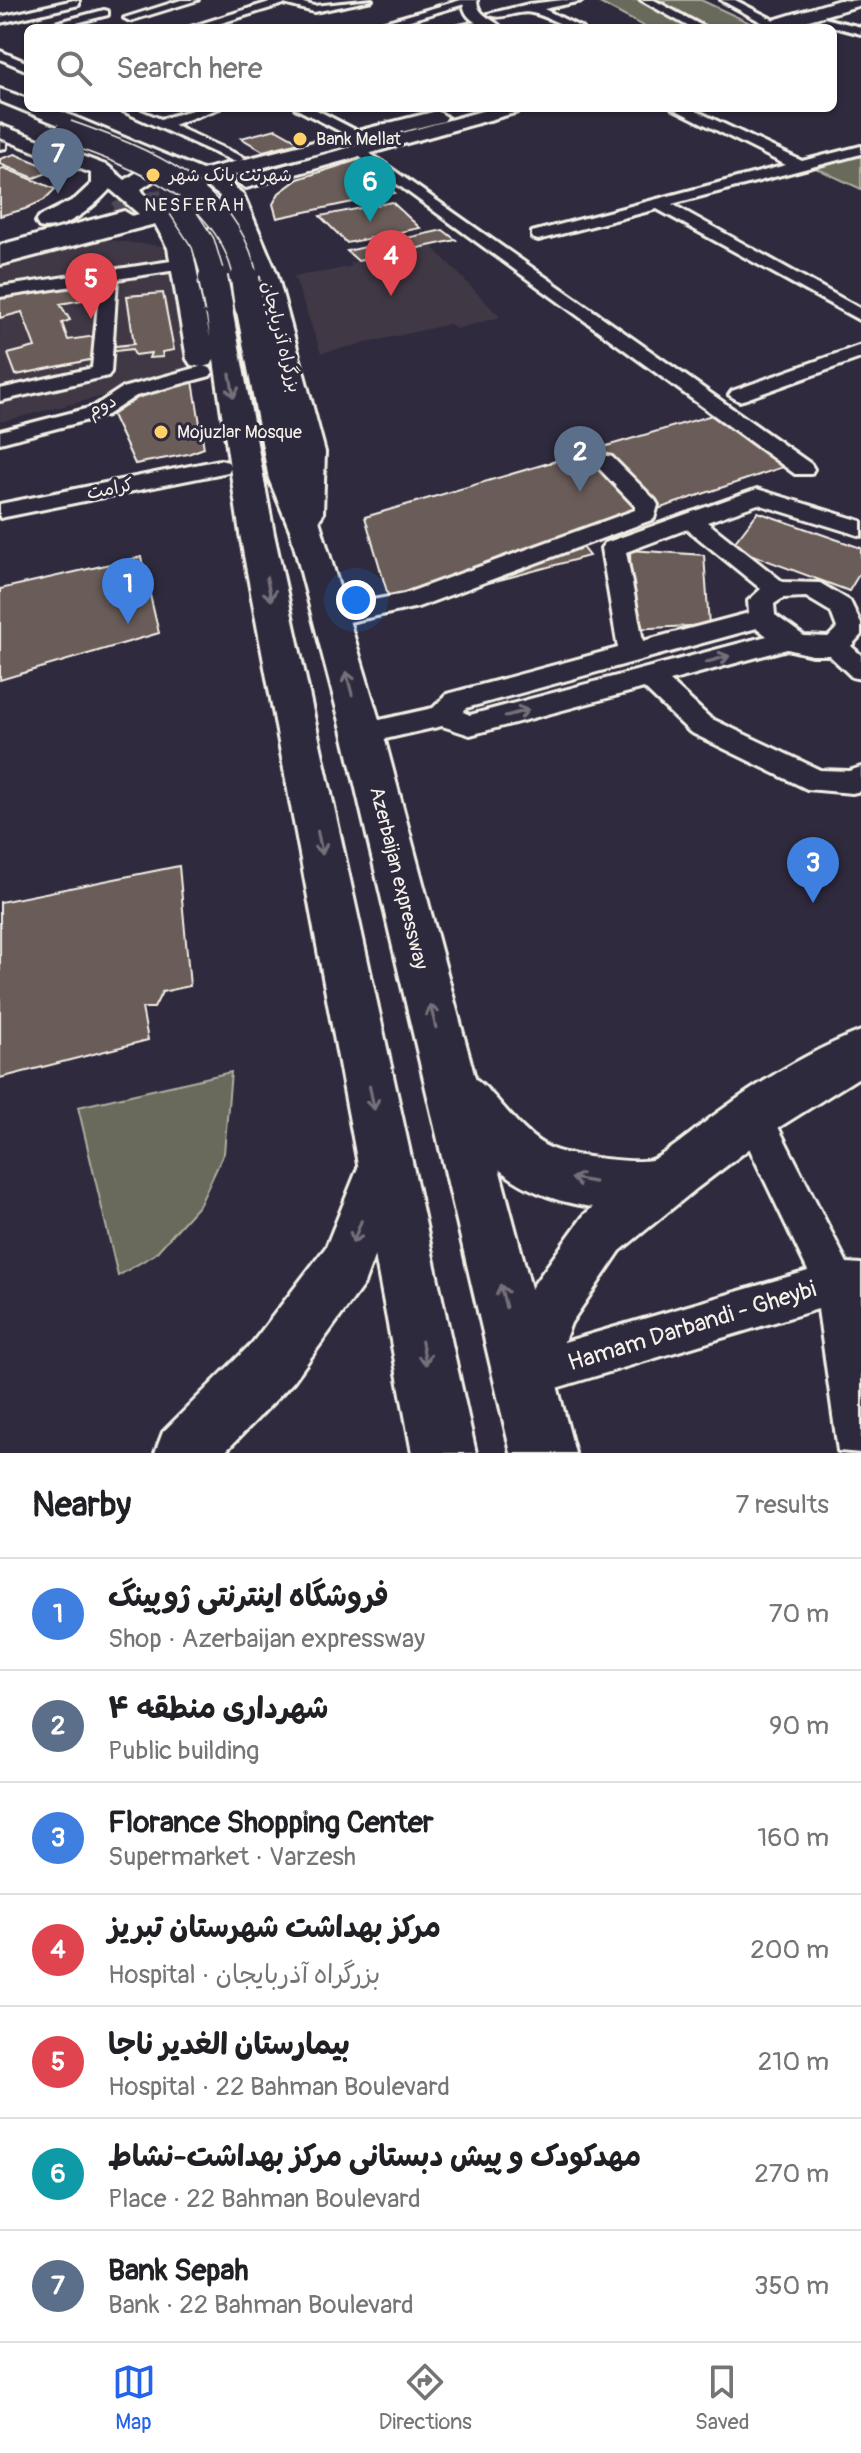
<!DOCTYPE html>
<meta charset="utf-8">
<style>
body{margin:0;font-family:Pangolin,"Playpen Sans Arabic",sans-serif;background:#f2f2f2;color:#202124}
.you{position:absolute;left:356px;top:600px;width:28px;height:28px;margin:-20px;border:6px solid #fff;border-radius:50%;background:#1a73e8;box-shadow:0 0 0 12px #1a73e833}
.badge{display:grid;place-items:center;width:52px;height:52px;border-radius:50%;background:#2563eb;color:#fff;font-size:26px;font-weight:700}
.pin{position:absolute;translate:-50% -66px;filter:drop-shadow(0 2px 4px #0008)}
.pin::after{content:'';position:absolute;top:42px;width:28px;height:24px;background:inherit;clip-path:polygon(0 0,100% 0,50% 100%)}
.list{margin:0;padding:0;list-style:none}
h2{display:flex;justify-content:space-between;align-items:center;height:104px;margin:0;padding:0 32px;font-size:34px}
h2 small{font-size:26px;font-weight:400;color:#757577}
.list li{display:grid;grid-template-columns:52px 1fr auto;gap:24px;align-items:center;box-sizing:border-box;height:112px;padding:0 32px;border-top:2px solid #e0e0e0}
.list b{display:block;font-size:30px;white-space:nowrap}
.list p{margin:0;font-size:26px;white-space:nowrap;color:#757577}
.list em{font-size:26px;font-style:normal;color:#757577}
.icon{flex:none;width:44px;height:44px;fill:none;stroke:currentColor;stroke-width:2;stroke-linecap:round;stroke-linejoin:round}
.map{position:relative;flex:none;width:861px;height:1453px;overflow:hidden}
.search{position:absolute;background:#fff;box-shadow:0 2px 6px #0004;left:24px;right:24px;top:24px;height:88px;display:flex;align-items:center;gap:20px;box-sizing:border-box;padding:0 28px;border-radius:12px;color:#757577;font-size:30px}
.sheet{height:888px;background:#fff}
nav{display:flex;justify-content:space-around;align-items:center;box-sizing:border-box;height:112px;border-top:2px solid #e0e0e0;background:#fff;font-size:22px;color:#757577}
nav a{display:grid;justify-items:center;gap:4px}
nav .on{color:#2563eb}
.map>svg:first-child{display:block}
.built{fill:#413945}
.green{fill:#6a6b5c;stroke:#afaea2;stroke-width:2}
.building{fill:#6a5b58;stroke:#f4f1e8;stroke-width:2}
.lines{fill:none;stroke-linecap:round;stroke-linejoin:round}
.major-tunnel{stroke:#4d4857;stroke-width:20;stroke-dasharray:20 10;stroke-linecap:butt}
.minor-casing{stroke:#f4f1e8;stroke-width:6}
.major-casing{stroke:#f4f1e8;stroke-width:6}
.highway-casing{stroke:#f4f1e8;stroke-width:6}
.minor{fill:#2f2a3d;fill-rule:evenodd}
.major{fill:#2f2a3d;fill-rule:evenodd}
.highway{fill:#2f2a3d;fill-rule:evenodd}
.highway-bridge-far1-casing{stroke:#f4f1e8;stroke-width:25;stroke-linecap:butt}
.highway-bridge-casing{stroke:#f4f1e8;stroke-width:32;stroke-linecap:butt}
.highway-bridge-far1{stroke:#2f2a3d;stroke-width:22}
.highway-bridge{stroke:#2f2a3d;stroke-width:28}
.oneway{stroke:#747079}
.poi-dot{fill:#ffd166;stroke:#2f2a3d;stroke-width:3}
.labels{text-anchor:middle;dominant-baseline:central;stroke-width:6;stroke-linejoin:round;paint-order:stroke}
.far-poi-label{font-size:18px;fill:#f4f1e8;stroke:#2f2a3d;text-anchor:start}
.far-neighbourhood-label{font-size:18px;letter-spacing:2px;fill:#f4f1e8;stroke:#2f2a3d}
.far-street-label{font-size:18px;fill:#f4f1e8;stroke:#2f2a3d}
.street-label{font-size:20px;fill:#f4f1e8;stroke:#2f2a3d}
.near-street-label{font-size:24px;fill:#f4f1e8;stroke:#2f2a3d}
</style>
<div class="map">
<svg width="861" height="1453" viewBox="0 0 861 1453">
<rect width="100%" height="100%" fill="#2f2a3d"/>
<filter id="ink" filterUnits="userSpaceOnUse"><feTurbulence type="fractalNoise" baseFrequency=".0125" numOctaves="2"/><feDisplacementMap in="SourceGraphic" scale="16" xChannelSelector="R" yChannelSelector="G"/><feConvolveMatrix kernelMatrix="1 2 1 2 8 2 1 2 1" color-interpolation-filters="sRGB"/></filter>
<g filter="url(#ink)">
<g class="built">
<polygon points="106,240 163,246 195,373 0,422 0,266 74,244"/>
<polygon points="432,246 500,317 456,329 450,324 321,353 294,276 325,272 352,266 350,263"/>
</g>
<g class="green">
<polygon points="594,0 701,0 748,22 728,28 647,28"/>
<polygon points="861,150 861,189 807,164"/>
<polygon points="231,1072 224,1153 200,1204 155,1254 118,1276 78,1107"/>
</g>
<g class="building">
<polygon points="276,129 299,142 263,151 241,138"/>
<polygon points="15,154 55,170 34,178 0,164 0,159"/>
<polygon points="358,160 395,193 277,218 273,204 279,193 298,179"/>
<polygon points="4,168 41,183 55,189 44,200 25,209 0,216 0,169"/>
<polygon points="392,202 420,228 347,243 320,216"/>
<polygon points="443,230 456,240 358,261 347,251"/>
<polygon points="95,279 104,296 60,304 70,320 62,323 68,340 96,336 105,347 134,344 127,296 163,293 174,350 162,352 163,357 149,358 151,353 135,355 132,349 107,352 109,356 16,375 8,354 35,347 22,312 0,318 0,295"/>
<polygon points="193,381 204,448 188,454 135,464 112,415 142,395"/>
<polygon points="712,415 786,466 574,537 589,556 392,609 365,517"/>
<polygon points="758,512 861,548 861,571 849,591 731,547"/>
<polygon points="630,550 704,555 709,625 632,629"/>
<polygon points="141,557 159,633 0,680 0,589"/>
<polygon points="179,866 190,986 162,992 154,1008 142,1008 148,1040 0,1078 0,902"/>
</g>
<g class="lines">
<polyline class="major-tunnel" points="115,212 238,177"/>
<g class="minor-casing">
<g id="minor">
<polygon points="74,0 79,1 79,5 0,23 0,17"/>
<polygon points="181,0 198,0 130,21 124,18"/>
<polygon points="276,0 293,0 314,6 372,0 314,12 284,4 205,28 187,28"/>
<polygon points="461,0 475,1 383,28 364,28"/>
<path d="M 563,0 L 582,1 L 544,9 L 582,28 C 562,28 551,17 532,13 C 518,9 501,22 488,14 L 529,4 Z"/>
<polygon points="641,0 654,0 706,28 691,28"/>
<polygon points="721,0 735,0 778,22 856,0 861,0 861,5 781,28 762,28 767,25"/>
<polygon points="104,10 108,11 108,15 56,28 44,26"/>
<polygon points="824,18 861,27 861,34 820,23 818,21"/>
<polygon points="486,20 492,23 490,25 450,28"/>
<polygon points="0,51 28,63 28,71 0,59"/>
<polygon points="116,108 134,108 161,119 199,108 220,108 173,125 245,158 238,162 233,161"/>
<polygon points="295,108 313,108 367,136 355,139"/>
<polygon points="672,108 690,108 802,161 861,146 861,154 672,204 861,309 861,321 657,209 538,240 532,238 532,232 786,165"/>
<polygon points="0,141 6,142 6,148 0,149"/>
<polygon points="365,150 811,464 814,469 811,474 795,474 360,157 358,154"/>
<polygon points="184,259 193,264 190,268 117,279 111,372 108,376 0,401 0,389 92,368 100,282 0,297 0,287"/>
<polygon points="861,345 861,358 746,399 739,401 729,395 732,391"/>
<polygon points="203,366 210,368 213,372 210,376 136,396 107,415 0,443 0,431 93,407 122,388"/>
<polygon points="604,455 612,457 655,500 658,505 654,519 418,607 331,626 322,623 318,617 322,611 331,608 404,594 635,510 635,506 593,462"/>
<polygon points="220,460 228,462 231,467 228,472 0,518 0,504"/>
<path d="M 757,489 L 861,521 L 861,536 L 758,504 L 707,522 L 783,582 L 820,583 L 850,601 L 861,624 L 861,635 L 851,646 L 861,655 L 861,679 L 852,677 L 829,655 L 812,655 L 787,649 L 670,681 L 710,718 L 820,770 L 849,771 L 861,767 L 861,791 L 852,793 L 807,789 L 690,732 L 644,688 L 470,735 L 442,726 L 363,744 L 353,740 L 349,733 L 353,726 L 433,708 L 447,694 L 618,648 L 601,548 L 605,543 ZM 687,529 L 761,589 L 748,601 L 749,613 L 643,641 L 626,552 ZM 806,597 L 831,612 L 837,628 L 828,637 L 804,636 L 775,615 L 774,604 L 783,598 ZM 757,628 L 767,636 L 470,715 L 463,712 L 466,708 Z"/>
<polygon points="753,1098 766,1103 847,1263 861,1264 861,1453 838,1451 818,1309 523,1398 508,1391 501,1376 508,1361 523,1354 808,1271 734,1116 740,1103"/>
</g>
</g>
<g class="major-casing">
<g id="major">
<path d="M 463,0 L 477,0 C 477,16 493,18 502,28 C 484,28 463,22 463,0 Z"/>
<polygon points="839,0 861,1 770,28 747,28"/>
<polygon points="493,108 521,108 518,112 253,186 246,188 236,182 239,178"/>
<polygon points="124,211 134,217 131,221 0,258 0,245"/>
<path d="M 861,1031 L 861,1076 L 770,1133 L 696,1189 L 620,1251 L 571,1323 L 544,1394 L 524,1402 L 504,1394 L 496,1374 L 532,1287 L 584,1215 L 593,1207 C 539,1200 500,1178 465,1136 C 452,1121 440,1108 432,1090 L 439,1074 L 456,1067 C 495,1083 512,1131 552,1149 C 566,1156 642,1165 654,1159 C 676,1148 702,1123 723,1109 C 766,1078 812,1050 861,1031 Z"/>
<polygon points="383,1140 400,1148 408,1165 364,1284 293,1382 224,1453 155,1453 163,1432 253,1342 326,1247 366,1148"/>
</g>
</g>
<g class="highway-casing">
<path id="highway" d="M 0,89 L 28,99 L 28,108 L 53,108 L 202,170 L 437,111 L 447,117 L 444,121 L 222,178 L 243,194 L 277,274 L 325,452 L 323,514 L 319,520 L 383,733 L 575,1453 L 511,1453 L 343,733 L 290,530 L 269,479 L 236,306 L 240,301 L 249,298 L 259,302 L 253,274 L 230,218 L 201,229 L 180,228 L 192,248 L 210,338 L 206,309 L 210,304 L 228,304 L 232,309 L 274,534 L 476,1453 L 412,1453 L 240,534 L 214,360 L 211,365 L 201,367 L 191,365 L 187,359 L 168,248 L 155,224 L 0,265 L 0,251 L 139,214 L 110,189 C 95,206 64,233 39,227 L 36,222 L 39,217 L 75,199 L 91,184 L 91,173 L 0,138 L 0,125 L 108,166 L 125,180 L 142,169 L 160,166 L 0,101 ZM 177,178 C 194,180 207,186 220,196 L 217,205 C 195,224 155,215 141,189 L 156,179 Z"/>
</g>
<use href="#minor" class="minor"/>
<use href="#major" class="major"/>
<use href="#highway" class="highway"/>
<g class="highway-bridge-far1-casing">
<g id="highway-bridge-far1">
<path d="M 67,132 C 143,159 230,191 246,280"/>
<polyline points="180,208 203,243 214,280"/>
</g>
</g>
<g class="highway-bridge-casing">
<g id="highway-bridge">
<polyline points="213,278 219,309"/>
<polyline points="245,278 249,306"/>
</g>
</g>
<use href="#highway-bridge-far1" class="highway-bridge-far1"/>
<use href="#highway-bridge" class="highway-bridge"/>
</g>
<defs><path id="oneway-shaft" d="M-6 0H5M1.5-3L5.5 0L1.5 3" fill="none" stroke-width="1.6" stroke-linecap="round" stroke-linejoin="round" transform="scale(2)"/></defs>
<g class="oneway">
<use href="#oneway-shaft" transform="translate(232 386) rotate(80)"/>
<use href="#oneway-shaft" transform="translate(269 589) rotate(78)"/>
<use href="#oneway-shaft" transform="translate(718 659) rotate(-15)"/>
<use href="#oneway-shaft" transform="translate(349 683) rotate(-105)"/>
<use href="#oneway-shaft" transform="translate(517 713) rotate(-15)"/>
<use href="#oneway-shaft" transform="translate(320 843) rotate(78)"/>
<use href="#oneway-shaft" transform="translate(433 1016) rotate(-104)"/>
<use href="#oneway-shaft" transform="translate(372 1098) rotate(78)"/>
<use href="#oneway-shaft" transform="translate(583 1180) rotate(-170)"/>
<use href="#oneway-shaft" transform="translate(357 1232) rotate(111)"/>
<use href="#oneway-shaft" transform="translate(503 1296) rotate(-104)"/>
<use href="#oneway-shaft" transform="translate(424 1353) rotate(79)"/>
</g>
</g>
<g class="poi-dot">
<circle cx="300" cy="139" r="8"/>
<circle cx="153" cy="175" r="8"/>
<circle cx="161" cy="432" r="8"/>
</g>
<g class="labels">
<g class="far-poi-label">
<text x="316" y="139">Bank Mellat</text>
<text x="169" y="175">شهرنت بانک شهر</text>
<text x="177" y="432">Mojuzlar Mosque</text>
</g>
<g class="far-neighbourhood-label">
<text x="195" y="205">NESFERAH</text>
</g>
<g class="far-street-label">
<text transform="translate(281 337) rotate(76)">بزرگراه آذربایجان</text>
<text transform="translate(102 406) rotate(-25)">دوم</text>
<text transform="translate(110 489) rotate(-11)">کرامت</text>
</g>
<g class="street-label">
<text transform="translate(399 878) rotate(76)">Azerbaijan expressway</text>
</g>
<g class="near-street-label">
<text transform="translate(692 1326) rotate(-17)">Hamam Darbandi - Gheybi</text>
</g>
</g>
</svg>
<div class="you"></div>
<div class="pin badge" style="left:128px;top:624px;background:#3f7fe0">1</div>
<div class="pin badge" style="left:580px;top:492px;background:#5c6f8a">2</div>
<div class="pin badge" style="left:813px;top:903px;background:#3f7fe0">3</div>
<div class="pin badge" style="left:391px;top:296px;background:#e0444e">4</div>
<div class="pin badge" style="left:91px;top:319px;background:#e0444e">5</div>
<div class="pin badge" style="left:370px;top:222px;background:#0f9aa8">6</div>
<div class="pin badge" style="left:58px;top:194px;background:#5c6f8a">7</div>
<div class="search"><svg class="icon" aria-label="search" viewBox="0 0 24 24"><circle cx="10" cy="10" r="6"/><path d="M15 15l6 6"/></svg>Search here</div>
</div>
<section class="sheet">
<h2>Nearby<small>7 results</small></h2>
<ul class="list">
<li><span class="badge" style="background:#3f7fe0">1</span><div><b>فروشگاه اینترنتی ژوپینگ</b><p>Shop · Azerbaijan expressway</p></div><em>70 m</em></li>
<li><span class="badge" style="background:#5c6f8a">2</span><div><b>شهرداری منطقه ۴</b><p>Public building</p></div><em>90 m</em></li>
<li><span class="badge" style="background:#3f7fe0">3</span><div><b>Florance Shopping Center</b><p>Supermarket · Varzesh</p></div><em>160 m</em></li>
<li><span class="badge" style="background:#e0444e">4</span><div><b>مرکز بهداشت شهرستان تبریز</b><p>Hospital · بزرگراه آذربایجان</p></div><em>200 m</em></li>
<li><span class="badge" style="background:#e0444e">5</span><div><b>بیمارستان الغدیر ناجا</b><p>Hospital · 22 Bahman Boulevard</p></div><em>210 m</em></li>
<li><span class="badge" style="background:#0f9aa8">6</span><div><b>مهدکودک و پیش دبستانی مرکز بهداشت-نشاط</b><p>Place · 22 Bahman Boulevard</p></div><em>270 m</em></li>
<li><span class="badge" style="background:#5c6f8a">7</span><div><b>Bank Sepah</b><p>Bank · 22 Bahman Boulevard</p></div><em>350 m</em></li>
</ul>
</section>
<nav>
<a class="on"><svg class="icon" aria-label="map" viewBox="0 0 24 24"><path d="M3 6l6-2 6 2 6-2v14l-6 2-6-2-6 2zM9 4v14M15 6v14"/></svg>Map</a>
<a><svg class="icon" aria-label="directions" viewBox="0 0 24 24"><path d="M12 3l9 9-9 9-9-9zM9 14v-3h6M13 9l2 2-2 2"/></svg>Directions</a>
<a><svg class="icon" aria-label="saved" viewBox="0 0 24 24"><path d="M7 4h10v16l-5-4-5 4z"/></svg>Saved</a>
</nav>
